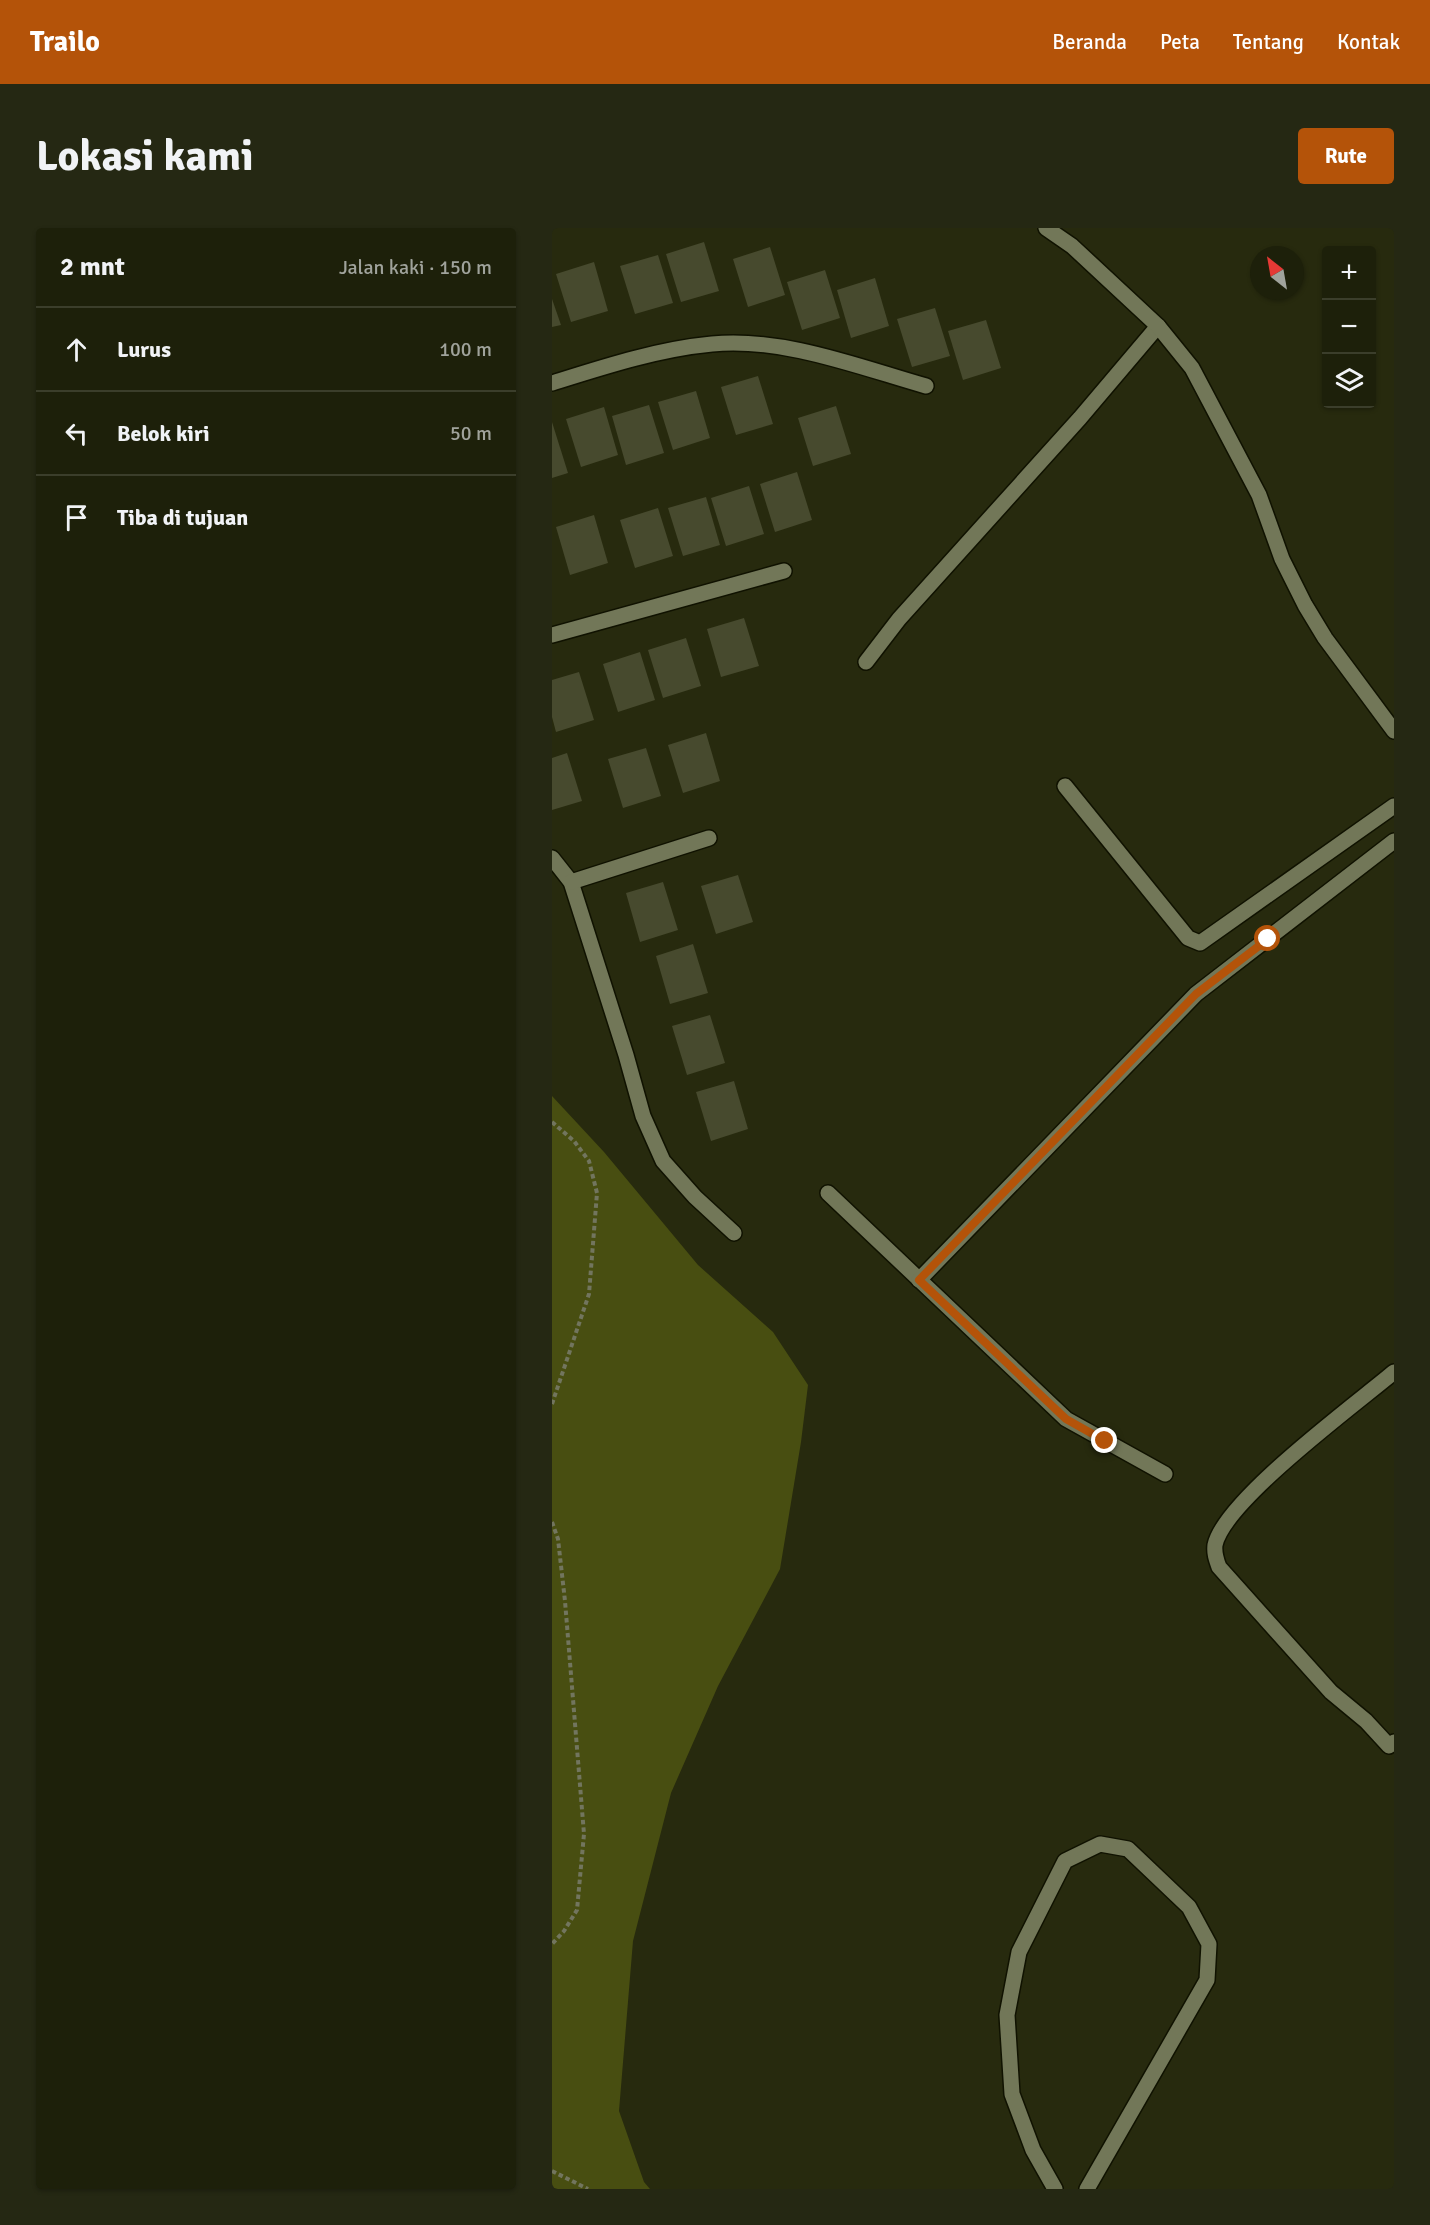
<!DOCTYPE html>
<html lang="id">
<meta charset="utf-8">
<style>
body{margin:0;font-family:Signika,sans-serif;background:#252813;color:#f1f3f6}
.controls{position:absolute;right:18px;top:18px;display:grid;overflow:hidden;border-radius:6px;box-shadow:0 2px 4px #0004}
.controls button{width:54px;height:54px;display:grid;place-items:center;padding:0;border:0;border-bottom:2px solid #3b3e2b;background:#1d200a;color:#f1f3f6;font:30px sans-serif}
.compass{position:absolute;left:698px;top:18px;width:54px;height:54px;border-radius:50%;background:#1d200a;box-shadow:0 2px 4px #0004;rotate:329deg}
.stop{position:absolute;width:18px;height:18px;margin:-14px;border:4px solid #b45309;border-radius:50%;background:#fff}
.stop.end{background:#b45309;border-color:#fff;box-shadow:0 2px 6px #0008}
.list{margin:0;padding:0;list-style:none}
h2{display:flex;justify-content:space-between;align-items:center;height:78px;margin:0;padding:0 24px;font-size:26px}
h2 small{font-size:20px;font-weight:400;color:#a0a39c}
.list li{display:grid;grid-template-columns:39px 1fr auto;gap:18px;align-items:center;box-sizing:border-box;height:84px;padding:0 24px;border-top:2px solid #3b3e2b}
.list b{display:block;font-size:22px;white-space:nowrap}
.list em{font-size:20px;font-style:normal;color:#a0a39c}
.icon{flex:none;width:33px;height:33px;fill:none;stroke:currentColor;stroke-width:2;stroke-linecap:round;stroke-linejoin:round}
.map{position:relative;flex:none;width:842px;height:1961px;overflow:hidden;border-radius:6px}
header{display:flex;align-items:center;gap:36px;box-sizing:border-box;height:84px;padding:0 30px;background:#b45309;color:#fff}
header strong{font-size:28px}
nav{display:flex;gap:33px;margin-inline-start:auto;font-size:21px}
.intro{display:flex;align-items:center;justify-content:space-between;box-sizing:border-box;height:144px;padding:0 36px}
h1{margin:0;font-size:42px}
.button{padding:15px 27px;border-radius:6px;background:#b45309;color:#fff;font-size:21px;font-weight:700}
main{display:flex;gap:36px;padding:0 36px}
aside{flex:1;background:#1d200a;border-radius:6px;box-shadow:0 2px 4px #0004}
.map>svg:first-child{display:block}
.green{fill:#484e11}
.building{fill:#474a2e}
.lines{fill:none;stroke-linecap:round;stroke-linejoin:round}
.minor-casing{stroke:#101200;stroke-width:18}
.tertiary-casing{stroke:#101200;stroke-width:18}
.path{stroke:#72755e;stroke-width:4;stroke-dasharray:4.5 3;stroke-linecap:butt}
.minor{stroke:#727758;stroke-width:15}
.tertiary{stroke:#727758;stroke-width:15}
.route{stroke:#b45309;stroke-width:8}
</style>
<header>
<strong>Trailo</strong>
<nav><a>Beranda</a><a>Peta</a><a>Tentang</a><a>Kontak</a></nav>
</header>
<div class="intro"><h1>Lokasi kami</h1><a class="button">Rute</a></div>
<main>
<aside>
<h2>2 mnt<small>Jalan kaki · 150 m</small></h2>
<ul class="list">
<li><svg class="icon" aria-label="ahead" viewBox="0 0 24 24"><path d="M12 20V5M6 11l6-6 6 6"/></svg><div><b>Lurus</b></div><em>100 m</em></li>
<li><svg class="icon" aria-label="left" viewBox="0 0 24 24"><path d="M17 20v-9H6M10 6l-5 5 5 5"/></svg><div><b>Belok kiri</b></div><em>50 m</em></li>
<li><svg class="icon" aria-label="arrive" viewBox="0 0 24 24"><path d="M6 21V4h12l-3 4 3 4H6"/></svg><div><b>Tiba di tujuan</b></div></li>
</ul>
</aside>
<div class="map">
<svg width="842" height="1961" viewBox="0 0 842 1961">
<rect width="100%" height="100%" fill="#272a0e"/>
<polygon class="green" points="0,868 52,924 146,1037 221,1104 256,1157 249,1214 228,1341 166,1458 119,1565 81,1713 67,1883 92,1954 98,1961 0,1961"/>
<g class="building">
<polygon points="152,14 167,63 129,74 114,26"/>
<polygon points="218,19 233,67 196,79 181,31"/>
<polygon points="106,27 121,75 83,86 68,38"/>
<polygon points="42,34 56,83 19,94 4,46"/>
<polygon points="273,42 288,90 250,102 235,54"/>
<polygon points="323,50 337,98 299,110 285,62"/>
<polygon points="0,71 9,97 0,99"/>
<polygon points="383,80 398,128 360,139 345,91"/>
<polygon points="434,92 449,140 411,152 396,103"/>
<polygon points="206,148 221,196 184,207 169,159"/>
<polygon points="144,163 158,210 121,222 106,174"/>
<polygon points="97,177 112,225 74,237 60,188"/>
<polygon points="284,178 299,226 261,238 246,190"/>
<polygon points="52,179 66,227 29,239 14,191"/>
<polygon points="0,194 16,245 0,250"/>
<polygon points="245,244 260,292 223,304 208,256"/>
<polygon points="197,258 212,306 174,318 159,270"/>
<polygon points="154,269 168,317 131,328 116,280"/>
<polygon points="106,280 121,328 83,340 68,292"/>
<polygon points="42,287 56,335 18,347 4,299"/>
<polygon points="192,390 207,438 169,449 155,401"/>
<polygon points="134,410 149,458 111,470 96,422"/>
<polygon points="88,424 103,472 66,484 51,436"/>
<polygon points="27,444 42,492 4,504 0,489 0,452"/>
<polygon points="154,505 168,553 131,565 116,517"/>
<polygon points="94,520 109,568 71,580 56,531"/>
<polygon points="15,525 30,573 0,582 0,530"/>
<polygon points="186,647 201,694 164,706 149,658"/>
<polygon points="111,654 126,702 88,714 74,665"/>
<polygon points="141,716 156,765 118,776 104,728"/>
<polygon points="158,787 173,835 135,847 120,798"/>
<polygon points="182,853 196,901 159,913 144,864"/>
</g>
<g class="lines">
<g class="minor-casing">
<g id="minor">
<path d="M 0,155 C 51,139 106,121 160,116 C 231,109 307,139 374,158"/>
<polyline points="0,407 232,343"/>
<polyline points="314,434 347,391 528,190 606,98"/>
<polyline points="513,558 636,710 648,715 842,578"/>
<polyline points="0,630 19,654 74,827 91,888 111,933 143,969 182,1005"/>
<polyline points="19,654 157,610"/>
<polyline points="276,965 514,1191 613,1246"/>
<polyline points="367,1052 644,766 842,613"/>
<path d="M 842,1144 C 804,1176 672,1273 663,1317 C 662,1325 664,1331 667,1339 L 779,1464 L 814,1493 L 837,1518 L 842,1514"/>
<polyline points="503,1961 481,1922 460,1866 455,1787 467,1724 513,1633 548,1616 576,1621 637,1679 657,1716 655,1752 535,1961"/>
</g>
</g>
<g class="tertiary-casing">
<polyline id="tertiary" points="494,0 520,18 606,98 640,140 707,267 730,331 753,377 773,410 842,503"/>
</g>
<g class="path">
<polyline points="0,894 22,913 37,933 45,965 37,1066 0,1176"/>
<polyline points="0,1294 6,1311 13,1373 32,1606 25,1682 12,1703 0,1716"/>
<polyline points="0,1943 36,1961"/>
</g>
<use href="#minor" class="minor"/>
<use href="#tertiary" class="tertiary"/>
</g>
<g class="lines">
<polyline class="route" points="553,1213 514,1191 367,1052 644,766 716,711"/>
</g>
</svg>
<div class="controls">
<button>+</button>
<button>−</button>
<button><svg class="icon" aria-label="layers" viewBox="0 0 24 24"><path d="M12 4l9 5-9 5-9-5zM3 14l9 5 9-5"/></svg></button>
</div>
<svg class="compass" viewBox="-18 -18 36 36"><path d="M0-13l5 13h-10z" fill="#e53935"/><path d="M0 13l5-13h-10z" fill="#a0a39c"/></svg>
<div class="stop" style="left:716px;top:711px"></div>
<div class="stop end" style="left:553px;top:1213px"></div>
</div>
</main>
